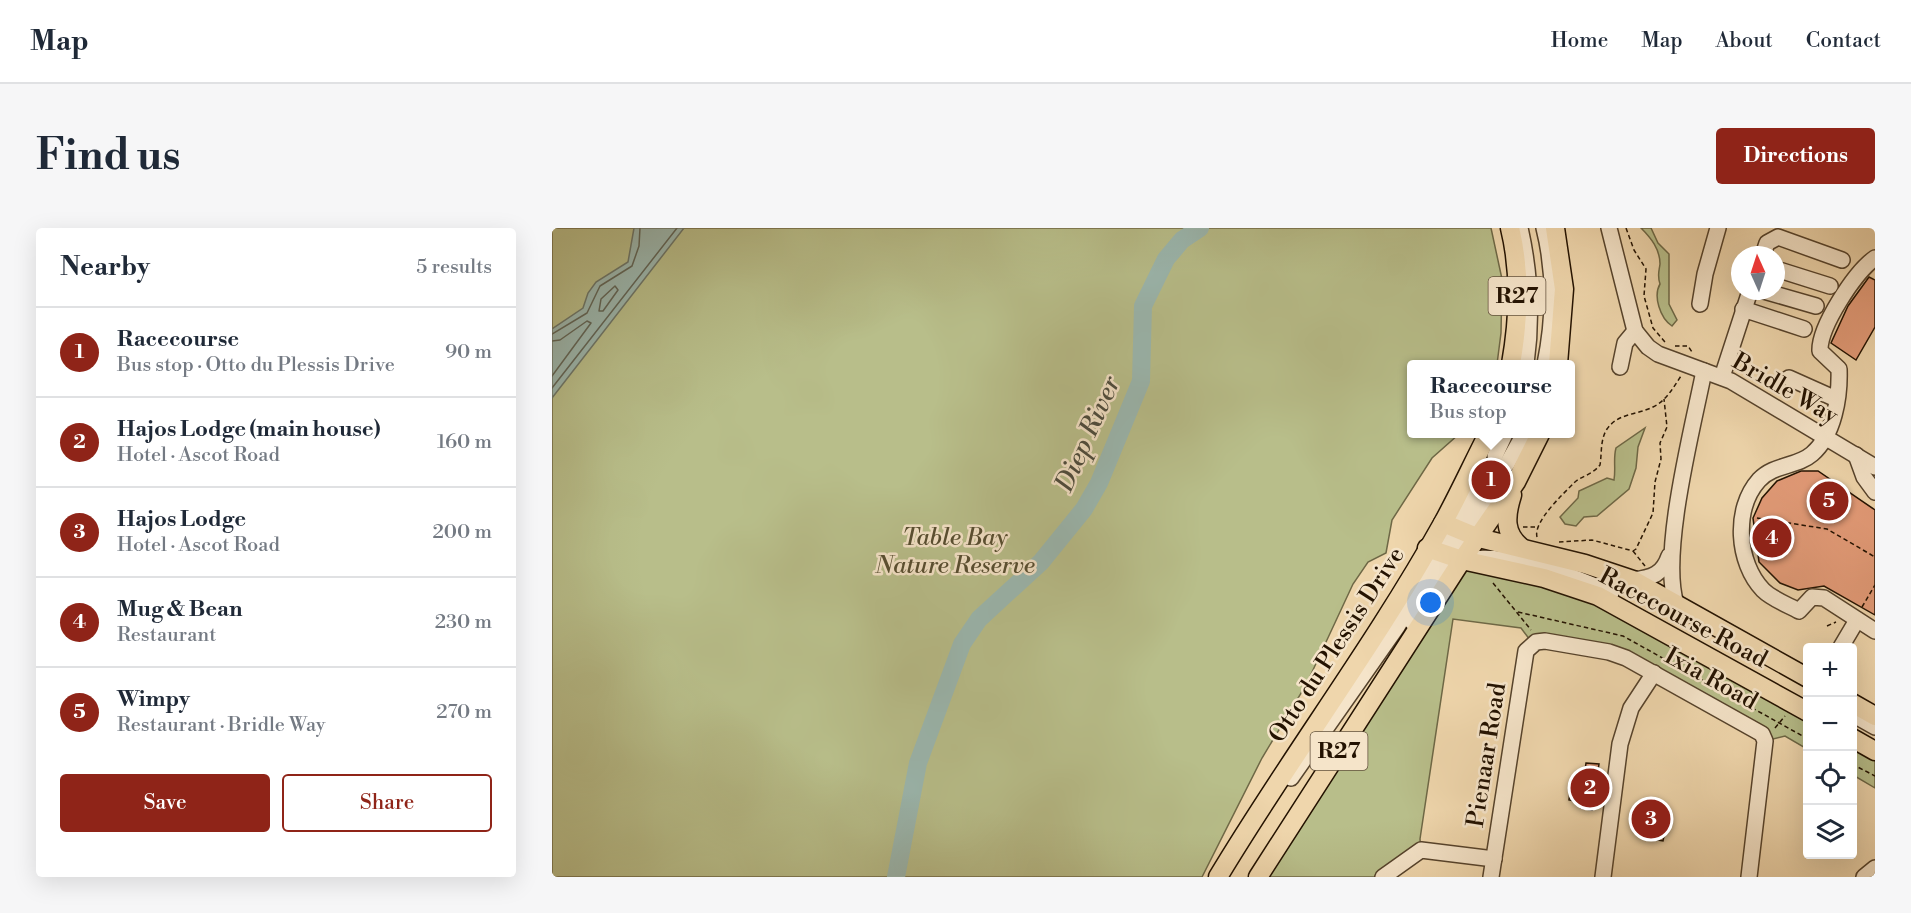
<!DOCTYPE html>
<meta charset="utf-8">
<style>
body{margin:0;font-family:"Libre Bodoni",serif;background:#f6f6f7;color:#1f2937}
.controls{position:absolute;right:18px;bottom:18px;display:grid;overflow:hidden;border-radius:6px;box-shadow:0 6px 24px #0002}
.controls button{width:54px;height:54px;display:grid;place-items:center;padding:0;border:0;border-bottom:2px solid #e0e1e3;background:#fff;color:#1f2937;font:30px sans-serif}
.compass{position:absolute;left:1179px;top:18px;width:54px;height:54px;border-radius:50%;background:#fff;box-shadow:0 6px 24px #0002;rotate:357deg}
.you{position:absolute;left:879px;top:375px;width:21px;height:21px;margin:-15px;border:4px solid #fff;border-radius:50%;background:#1a73e8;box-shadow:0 0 0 9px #1a73e833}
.badge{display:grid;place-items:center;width:39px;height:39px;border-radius:50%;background:#8f2418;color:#fff;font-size:20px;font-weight:700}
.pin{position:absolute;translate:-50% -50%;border:3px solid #fff;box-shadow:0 2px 6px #0006}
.popup{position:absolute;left:855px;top:132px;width:168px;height:78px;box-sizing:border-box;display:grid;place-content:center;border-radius:6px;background:#fff;filter:drop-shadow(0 2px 4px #0005);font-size:20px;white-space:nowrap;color:#747a83}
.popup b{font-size:22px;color:#1f2937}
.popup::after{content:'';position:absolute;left:50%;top:100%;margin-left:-12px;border:12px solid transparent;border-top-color:#fff}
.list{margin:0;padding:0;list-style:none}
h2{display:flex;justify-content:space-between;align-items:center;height:78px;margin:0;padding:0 24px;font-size:26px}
h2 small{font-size:20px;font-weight:400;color:#747a83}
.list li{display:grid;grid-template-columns:39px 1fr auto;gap:18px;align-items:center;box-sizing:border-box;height:90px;padding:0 24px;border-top:2px solid #e0e1e3}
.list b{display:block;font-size:22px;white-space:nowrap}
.list p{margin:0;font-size:20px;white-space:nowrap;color:#747a83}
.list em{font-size:20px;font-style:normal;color:#747a83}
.actions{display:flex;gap:12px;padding:18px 24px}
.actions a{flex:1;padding:14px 0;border:2px solid #8f2418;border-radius:6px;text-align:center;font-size:21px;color:#8f2418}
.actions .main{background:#8f2418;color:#fff}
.icon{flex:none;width:33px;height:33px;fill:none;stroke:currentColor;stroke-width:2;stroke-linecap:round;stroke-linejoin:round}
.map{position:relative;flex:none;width:1323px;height:649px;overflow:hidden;border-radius:6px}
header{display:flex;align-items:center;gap:36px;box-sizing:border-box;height:84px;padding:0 30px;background:#fff;border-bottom:2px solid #e0e1e3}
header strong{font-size:28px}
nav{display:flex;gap:33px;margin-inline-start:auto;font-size:21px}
.intro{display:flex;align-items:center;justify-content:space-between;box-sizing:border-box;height:144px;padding:0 36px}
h1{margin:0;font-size:42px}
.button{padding:15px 27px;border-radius:6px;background:#8f2418;color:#fff;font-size:21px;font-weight:700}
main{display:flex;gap:36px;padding:0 36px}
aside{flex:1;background:#fff;border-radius:6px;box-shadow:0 6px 24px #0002}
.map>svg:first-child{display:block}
.green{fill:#b8be8a;stroke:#6e6846;stroke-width:1.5}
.water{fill:#9bb8b0;stroke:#6b766a;stroke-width:1.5}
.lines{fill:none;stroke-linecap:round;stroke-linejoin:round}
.shore{stroke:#5f6558;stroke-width:1.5}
.river{stroke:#9bb8b0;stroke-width:18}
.building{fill:#e39b78;stroke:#231201;stroke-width:1.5}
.minor-tunnel{stroke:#c6af8a;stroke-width:15;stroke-dasharray:15 8;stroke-linecap:butt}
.minor-casing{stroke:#56432c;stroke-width:18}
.major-casing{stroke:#231201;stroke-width:21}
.path{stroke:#231201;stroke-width:1.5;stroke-dasharray:4.5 3;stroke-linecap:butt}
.minor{stroke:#f5e4c9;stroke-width:15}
.major{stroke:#efd6ac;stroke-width:18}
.labels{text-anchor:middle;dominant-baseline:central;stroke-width:5;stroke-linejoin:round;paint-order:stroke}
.shield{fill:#f5e4c9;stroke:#62513d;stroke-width:1.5}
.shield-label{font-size:22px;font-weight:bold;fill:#231201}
.street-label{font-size:24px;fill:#231201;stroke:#f5e4c9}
.park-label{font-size:24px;font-style:italic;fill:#574e31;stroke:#f5e4c9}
.water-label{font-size:26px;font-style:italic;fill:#4d4c3e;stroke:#f5e4c9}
</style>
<header>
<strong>Map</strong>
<nav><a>Home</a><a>Map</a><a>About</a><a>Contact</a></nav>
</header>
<div class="intro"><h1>Find us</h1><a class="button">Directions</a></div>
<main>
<aside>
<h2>Nearby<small>5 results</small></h2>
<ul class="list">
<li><span class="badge">1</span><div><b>Racecourse</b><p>Bus stop · Otto du Plessis Drive</p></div><em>90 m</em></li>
<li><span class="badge">2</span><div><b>Hajos Lodge (main house)</b><p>Hotel · Ascot Road</p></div><em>160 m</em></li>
<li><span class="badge">3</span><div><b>Hajos Lodge</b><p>Hotel · Ascot Road</p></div><em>200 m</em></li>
<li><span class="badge">4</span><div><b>Mug &amp; Bean</b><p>Restaurant</p></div><em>230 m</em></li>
<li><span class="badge">5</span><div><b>Wimpy</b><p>Restaurant · Bridle Way</p></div><em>270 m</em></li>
</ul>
<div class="actions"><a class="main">Save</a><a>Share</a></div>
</aside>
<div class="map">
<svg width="1323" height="649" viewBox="0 0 1323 649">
<rect width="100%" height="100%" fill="#efd6ac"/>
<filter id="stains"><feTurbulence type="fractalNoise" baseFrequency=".00333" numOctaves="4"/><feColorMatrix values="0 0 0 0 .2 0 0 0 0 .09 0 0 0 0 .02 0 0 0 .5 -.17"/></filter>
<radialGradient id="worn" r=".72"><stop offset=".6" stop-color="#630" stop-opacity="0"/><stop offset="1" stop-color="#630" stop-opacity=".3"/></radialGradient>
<g class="green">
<polygon points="0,0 939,0 950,51 949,105 945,136 860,136 860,206 907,206 880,230 840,292 834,325 816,334 801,356 754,457 710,530 650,649 0,649"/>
<path d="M 1089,0 L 1099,0 L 1106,15 L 1117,26 L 1117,76 L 1125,92 L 1120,98 C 1108,90 1101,68 1108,56 C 1105,47 1107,44 1108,36 C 1108,21 1099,10 1089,0 Z"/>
<path d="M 1093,200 L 1086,219 L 1084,240 L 1077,261 L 1045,288 L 1032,289 L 1024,298 L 1013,296 L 1008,289 L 1026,270 L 1027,263 L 1055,250 L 1062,252 C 1064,240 1061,231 1064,220 Z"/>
<polygon points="910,332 992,350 1255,484 1255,521 1233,508 1213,513 1086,436 981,416 969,400 901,391 868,611 869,622 831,649 706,649"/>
<polygon points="1300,510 1323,523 1323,560 1301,547"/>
</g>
<polygon class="water" points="82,0 132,0 0,170 0,101 31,80 36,65 44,54 76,34"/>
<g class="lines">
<g class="shore">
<polygon points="63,58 66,62 51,83 47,83 49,71"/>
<polyline points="0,106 35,85 48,58 80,38 87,18 88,0"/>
<polyline points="0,113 8,112 35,93 39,95 0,148"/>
<polyline points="0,160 125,0"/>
</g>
<polyline class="river" points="344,649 366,535 410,416 427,391 489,334 532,281 547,255 589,153 591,78 614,31 630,12 648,0"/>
</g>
<g class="building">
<polygon points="1317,49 1323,52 1323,99 1304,132 1279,115 1296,78"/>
<polygon points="1249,243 1266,243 1323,282 1323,387 1272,358 1246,362 1228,355 1207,334 1201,290 1210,270 1225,253"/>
<polygon points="1034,535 1047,536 1040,582 1029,580 1029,574 1017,572 1019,555 1031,557"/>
<polygon points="1087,578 1110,583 1108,602 1113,603 1111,613 1099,611 1100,601 1084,598"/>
</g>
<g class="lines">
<g class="minor-tunnel">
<polyline points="927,258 943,228"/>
<polyline points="939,265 955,236"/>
</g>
<g class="minor-casing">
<g id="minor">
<path d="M 968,0 C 978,44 980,92 974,136"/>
<path d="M 992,0 C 1003,44 1002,92 993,136"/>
<polyline points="1057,0 1083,103 1096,119 1106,126 1179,153 1323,239"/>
<polyline points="1211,27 1215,15 1226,9 1290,32"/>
<path d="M 1323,30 C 1303,44 1267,99 1268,123 L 1287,141 C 1288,169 1282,207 1260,226 C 1245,239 1222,236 1207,252 C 1181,281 1185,335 1211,362 C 1220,371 1236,377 1247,383 L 1260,369 L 1272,370 L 1323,403"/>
<polyline points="1224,41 1278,58"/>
<polyline points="1212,63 1264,78"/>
<polyline points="1148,76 1153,46 1166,0"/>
<polyline points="1191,81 1252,101"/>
<polyline points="1068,139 1073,115 1083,103"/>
<polyline points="1170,149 1198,63"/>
<polyline points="1237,150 1284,171"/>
<polyline points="1304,227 1312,249 1323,264"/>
<polyline points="943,228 953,206"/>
<polyline points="955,236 972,206"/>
<path d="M 921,331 C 961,326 1022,348 1059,365"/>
<path d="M 1081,352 C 1100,350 1111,346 1117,328"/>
<path d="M 1124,376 C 1108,325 1141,199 1152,143"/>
<polyline points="860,394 939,265"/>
<polyline points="1289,419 1305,392"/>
<polyline points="1300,486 1323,499"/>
<polyline points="739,550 845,399 927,258"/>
<polyline points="831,649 869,622 942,631"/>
<polyline points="939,649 974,423 984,414 993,413 1057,424 1074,430 1210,506 1213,513 1197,649"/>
<polyline points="1051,649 1068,516 1079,480 1102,445"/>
<polyline points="1312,649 1323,640"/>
</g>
</g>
<g class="major-casing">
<g id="major">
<path d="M 958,0 C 969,45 967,91 959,136"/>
<polyline points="1003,0 1012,61 1006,136"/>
<path d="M 960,267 C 953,289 952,306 970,320"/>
<polyline points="891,295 927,310 1033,336 1081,352 1256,450"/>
<polyline points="875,320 910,332 992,350 1046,368 1256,484"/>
<polyline points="1300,475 1323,488"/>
<polyline points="1300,510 1323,523"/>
<path d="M 666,649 C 738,529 823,417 891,295 C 907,266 921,235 936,206"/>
<polyline points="706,649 910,332 964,254 988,206"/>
</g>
</g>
<g class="path">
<polyline points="1074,0 1082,22 1094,41 1092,68 1101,100 1113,114"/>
<polyline points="1123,118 1136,118 1140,124"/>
<polyline points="938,253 944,242"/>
<polyline points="1205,290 1275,301 1323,329"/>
<polyline points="971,299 984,299"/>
<path d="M 985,309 C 981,294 1011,266 1021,256 C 1028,248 1039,248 1048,237 C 1050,225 1048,212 1055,201 C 1066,185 1085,187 1101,179 C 1114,173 1121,160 1129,148"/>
<polyline points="1007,314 1040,312 1081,323 1084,321 1101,285 1103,254 1109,231 1108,215 1115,199 1112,171"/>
<polyline points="1081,323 1093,338"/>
<polyline points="941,355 979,402"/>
<polyline points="1310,379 1323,357"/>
<polyline points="966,384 1071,408 1256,511"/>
<polyline points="1275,398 1284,394"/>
<polyline points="1223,500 1233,488"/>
<polyline points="1300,536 1323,548"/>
</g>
<use href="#minor" class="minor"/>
<use href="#major" class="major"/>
</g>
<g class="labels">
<g class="shield">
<rect x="936.5" y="49" width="57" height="38" rx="4.5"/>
<rect x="758.5" y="504" width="57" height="38" rx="4.5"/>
</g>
<g class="shield-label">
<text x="965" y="68">R27</text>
<text x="787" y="523">R27</text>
</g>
<g class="street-label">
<text transform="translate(1233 161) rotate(30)">Bridle Way</text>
<text transform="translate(1131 390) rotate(28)">Racecourse Road</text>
<text transform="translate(785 417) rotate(-57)">Otto du Plessis Drive</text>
<text transform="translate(1159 451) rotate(29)">Ixia Road</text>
<text transform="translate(935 527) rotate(-81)">Pienaar Road</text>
</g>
<g class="park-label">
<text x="403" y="310">Table Bay<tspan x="403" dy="28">Nature Reserve</tspan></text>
</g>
<g class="water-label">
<text transform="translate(536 206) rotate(-66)">Diep River</text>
</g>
</g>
<rect width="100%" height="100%" filter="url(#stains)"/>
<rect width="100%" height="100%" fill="url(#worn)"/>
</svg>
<div class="controls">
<button>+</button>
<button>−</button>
<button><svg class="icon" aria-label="locate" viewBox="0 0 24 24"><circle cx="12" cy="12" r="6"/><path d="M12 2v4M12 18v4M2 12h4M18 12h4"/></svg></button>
<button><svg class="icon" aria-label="layers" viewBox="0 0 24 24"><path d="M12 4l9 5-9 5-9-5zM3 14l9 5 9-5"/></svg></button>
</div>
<svg class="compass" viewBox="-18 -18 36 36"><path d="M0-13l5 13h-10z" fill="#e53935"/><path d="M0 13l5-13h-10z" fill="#747a83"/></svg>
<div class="you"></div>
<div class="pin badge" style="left:939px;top:252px">1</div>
<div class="popup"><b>Racecourse</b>Bus stop</div>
<div class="pin badge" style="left:1038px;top:560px">2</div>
<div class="pin badge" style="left:1099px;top:591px">3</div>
<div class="pin badge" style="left:1220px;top:310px">4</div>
<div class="pin badge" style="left:1277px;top:273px">5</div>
</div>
</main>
